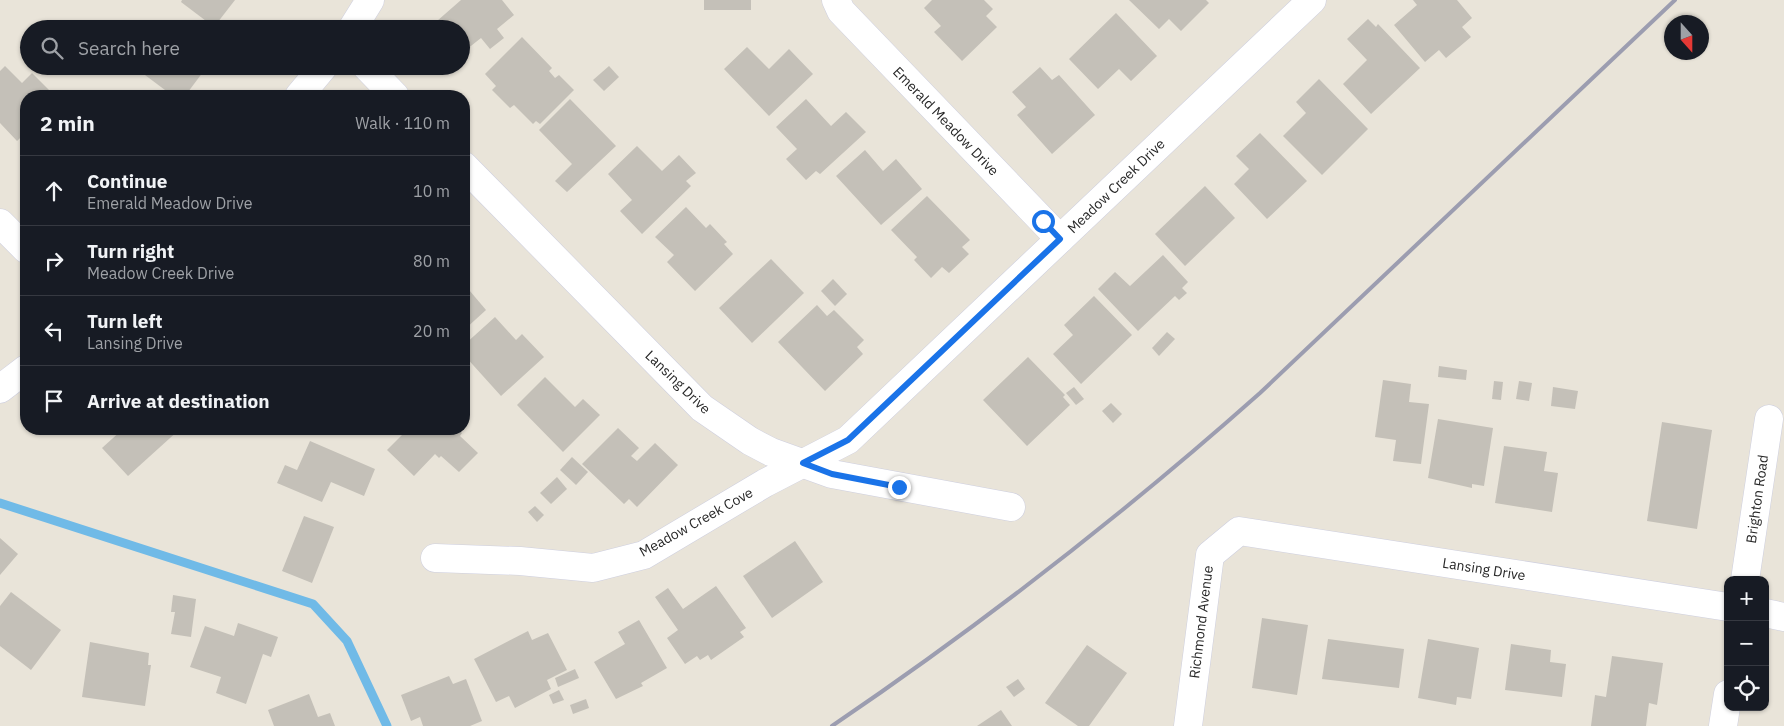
<!DOCTYPE html>
<meta charset="utf-8">
<style>
body{margin:0;font-family:"IBM Plex Sans",sans-serif;background:#242831;color:#f1f3f6}
.controls{position:absolute;right:15px;bottom:15px;display:grid;overflow:hidden;border-radius:10px;box-shadow:0 1px 4px #0004}
.controls button{width:45px;height:45px;display:grid;place-items:center;padding:0;border:0;border-bottom:1px solid #363941;background:#171b24;color:#f1f3f6;font:25px sans-serif}
.compass{position:absolute;left:1664px;top:15px;width:45px;height:45px;border-radius:50%;background:#171b24;box-shadow:0 1px 4px #0004;rotate:159deg}
.stop{position:absolute;width:15px;height:15px;margin:-11px;border:4px solid #1a73e8;border-radius:50%;background:#fff}
.stop.end{background:#1a73e8;border-color:#fff;box-shadow:0 1px 5px #0008}
.list{margin:0;padding:0;list-style:none}
h2{display:flex;justify-content:space-between;align-items:center;height:65px;margin:0;padding:0 20px;font-size:21px}
h2 small{font-size:16px;font-weight:400;color:#9ea1a6}
.list li{display:grid;grid-template-columns:32px 1fr auto;gap:15px;align-items:center;box-sizing:border-box;height:70px;padding:0 20px;border-top:1px solid #363941}
.list b{display:block;font-size:19px;white-space:nowrap}
.list p{margin:0;font-size:16px;white-space:nowrap;color:#9ea1a6}
.list em{font-size:16px;font-style:normal;color:#9ea1a6}
.icon{flex:none;width:28px;height:28px;fill:none;stroke:currentColor;stroke-width:2;stroke-linecap:round;stroke-linejoin:round}
.map{position:relative;flex:none;width:1784px;height:726px;overflow:hidden}
.search{position:absolute;background:#171b24;box-shadow:0 1px 4px #0004;left:20px;top:20px;width:450px;height:55px;display:flex;align-items:center;gap:12px;box-sizing:border-box;padding:0 18px;border-radius:28px;color:#9ea1a6;font-size:19px}
.panel{position:absolute;background:#171b24;box-shadow:0 1px 4px #0004;left:20px;top:90px;width:450px;height:345px;border-radius:20px}
.map>svg:first-child{display:block}
.lines{fill:none;stroke-linecap:round;stroke-linejoin:round}
.stream{stroke:#70bae7;stroke-width:9}
.building{fill:#c4c0b8}
.minor-casing{stroke:#cecfdf;stroke-width:29}
.minor{stroke:#fff;stroke-width:28}
.rail{stroke:#9c9db0;stroke-width:4}
.route{stroke:#1a73e8;stroke-width:6}
.labels{text-anchor:middle;dominant-baseline:central;stroke-width:4;stroke-linejoin:round;paint-order:stroke}
.street-label{font-size:14px;fill:#272727;stroke:#fff}
</style>
<div class="map">
<svg width="1784" height="726" viewBox="0 0 1784 726">
<rect width="100%" height="100%" fill="#e9e4d9"/>
<g class="lines">
<polyline class="stream" points="0,503 313,604 347,641 387,726"/>
</g>
<g class="building">
<polygon points="182,0 235,0 214,27 181,2"/>
<polygon points="461,0 502,0 514,15 497,29 504,38 490,49 481,38 462,53 461,29 443,29 437,21"/>
<rect x="704" y="0" width="47" height="10"/>
<polygon points="932,0 984,0 993,9 986,16 997,27 962,61 934,32 941,26 924,8"/>
<polygon points="1129,0 1206,0 1209,3 1181,31 1169,19 1159,29"/>
<polygon points="1413,0 1457,0 1472,18 1462,27 1471,37 1446,58 1439,50 1425,62 1394,25 1417,5"/>
<polygon points="1116,13 1157,56 1131,81 1119,69 1098,89 1069,59"/>
<polygon points="1368,19 1376,27 1378,24 1420,68 1371,114 1343,84 1367,60 1347,39"/>
<polygon points="522,37 552,68 549,71 555,78 559,75 574,90 540,124 536,121 533,124 514,105 510,108 492,90 496,86 485,74"/>
<polygon points="747,47 769,69 789,49 813,74 769,116 724,69"/>
<polygon points="5,66 22,83 32,73 55,96 26,96 26,132 17,141 0,123 0,71"/>
<polygon points="139,66 203,66 206,68 185,96 173,96 137,69"/>
<polygon points="609,66 619,77 604,91 593,80"/>
<polygon points="1040,67 1052,80 1059,75 1095,115 1052,154 1017,115 1026,107 1012,92"/>
<polygon points="1319,79 1368,129 1322,175 1283,136 1306,113 1296,102"/>
<polygon points="570,99 616,146 567,192 555,181 572,164 539,130"/>
<polygon points="806,99 831,126 846,112 866,132 820,174 816,171 806,180 786,159 797,149 776,127"/>
<polygon points="1260,133 1307,181 1267,219 1234,184 1249,169 1236,156"/>
<polygon points="637,146 662,171 679,155 696,173 686,181 691,186 642,234 620,211 632,200 608,174"/>
<polygon points="865,150 883,171 896,159 922,189 881,225 836,176"/>
<polygon points="1205,186 1235,218 1185,266 1155,234"/>
<polygon points="927,196 970,240 962,247 969,254 949,273 942,267 931,278 914,260 917,257 891,230"/>
<polygon points="686,207 706,228 710,224 727,242 724,244 733,254 695,291 667,262 674,255 655,237"/>
<polygon points="1163,255 1188,282 1182,288 1187,293 1179,300 1175,296 1138,331 1098,289 1115,272 1130,286"/>
<polygon points="771,259 804,293 752,343 719,308"/>
<polygon points="833,279 847,294 835,306 821,291"/>
<polygon points="464,284 486,310 464,330"/>
<polygon points="1094,296 1132,335 1081,384 1053,354 1073,335 1064,325"/>
<polygon points="817,305 827,316 834,310 864,340 857,347 863,354 825,391 778,342"/>
<polygon points="495,317 516,340 522,334 544,357 501,396 464,355 464,345"/>
<polygon points="1167,332 1175,339 1159,356 1152,348"/>
<polygon points="1028,357 1065,395 1063,397 1070,405 1027,446 983,400"/>
<polygon points="1439,366 1467,370 1466,380 1438,377"/>
<polygon points="545,377 575,407 583,399 600,415 563,452 517,405"/>
<polygon points="1383,380 1411,384 1409,402 1429,404 1421,464 1393,461 1396,440 1375,437"/>
<polygon points="1494,381 1503,382 1501,400 1492,399"/>
<polygon points="1519,381 1532,383 1529,401 1516,399"/>
<polygon points="1074,387 1084,399 1076,405 1066,393"/>
<polygon points="1553,387 1578,391 1575,409 1551,406"/>
<polygon points="1111,403 1122,414 1113,423 1102,411"/>
<polygon points="1438,419 1493,428 1484,486 1472,484 1472,488 1428,478"/>
<polygon points="1662,422 1712,430 1697,529 1647,521"/>
<polygon points="618,428 639,448 631,456 637,461 655,443 678,465 637,507 629,499 624,504 582,464"/>
<polygon points="123,429 180,429 128,476 102,448"/>
<polygon points="399,429 457,429 462,433 460,436 478,453 459,472 441,456 439,458 435,454 414,476 387,450 404,433"/>
<polygon points="310,441 375,469 364,496 331,482 322,502 277,483 285,465 297,470"/>
<polygon points="1504,446 1547,452 1544,471 1558,473 1552,512 1495,503"/>
<polygon points="572,457 588,472 576,485 560,470"/>
<polygon points="557,477 567,489 551,504 540,493"/>
<polygon points="535,506 544,515 537,522 528,512"/>
<polygon points="304,516 334,527 312,583 282,571"/>
<polygon points="0,538 18,554 0,575"/>
<polygon points="795,541 823,582 772,618 743,576"/>
<polygon points="716,586 746,628 740,632 744,637 711,660 708,655 700,660 697,656 685,664 667,638 678,630 655,597 668,588 683,609"/>
<polygon points="11,592 61,630 31,670 0,646 0,606"/>
<polygon points="173,595 196,599 191,637 171,634 175,612 171,612"/>
<polygon points="1262,618 1308,625 1297,695 1252,688"/>
<polygon points="639,620 667,668 641,683 643,686 616,699 594,662 625,644 618,632"/>
<polygon points="238,623 278,637 271,657 263,654 246,704 216,693 221,677 190,667 205,626 234,636"/>
<polygon points="528,631 532,640 548,633 567,670 547,680 551,689 515,708 509,696 496,702 474,659"/>
<polygon points="1328,639 1404,649 1399,688 1322,679"/>
<polygon points="1428,639 1479,648 1471,699 1457,697 1456,705 1418,698"/>
<polygon points="90,642 149,653 148,665 151,665 145,706 82,697"/>
<polygon points="1511,644 1551,650 1550,662 1566,664 1562,697 1505,690"/>
<polygon points="1087,645 1127,673 1089,726 1078,726 1045,703"/>
<polygon points="1612,656 1663,663 1657,705 1649,703 1646,726 1591,726 1595,695 1606,697"/>
<polygon points="575,669 579,678 558,687 555,678"/>
<polygon points="449,676 453,684 466,679 482,721 470,726 423,726 420,717 411,721 401,695"/>
<polygon points="1018,679 1025,689 1014,697 1006,687"/>
<polygon points="559,690 564,700 553,704 549,695"/>
<polygon points="309,694 318,717 330,713 335,726 274,726 268,710"/>
<polygon points="586,699 589,708 573,714 570,705"/>
<polygon points="1001,710 1012,726 977,726"/>
</g>
<g class="lines">
<g class="minor-casing">
<g id="minor">
<polyline points="836,0 841,11 1060,239"/>
<polyline points="352,29 370,0"/>
<polyline points="366,66 395,96"/>
<polyline points="299,96 324,66"/>
<polyline points="464,166 702,408 750,441 771,452 832,474 1011,507"/>
<polyline points="0,223 26,249"/>
<polyline points="0,389 26,369"/>
<polyline points="435,558 520,561 593,568 644,555 765,483 848,440 1312,0"/>
<polyline points="1745,580 1769,419"/>
<polyline points="1765,613 1784,617"/>
<polyline points="1188,726 1210,555 1239,531 1728,607"/>
<polyline points="1723,726 1728,694"/>
</g>
</g>
<use href="#minor" class="minor"/>
<path class="rail" d="M 832,726 C 982,624 1125,513 1260,393 L 1675,0"/>
</g>
<g class="lines">
<polyline class="route" points="899,487 832,474 803,463 848,440 1060,239 1043,221"/>
</g>
<g class="labels">
<g class="street-label">
<text transform="translate(946 121) rotate(46)">Emerald Meadow Drive</text>
<text transform="translate(1116 186) rotate(-44)">Meadow Creek Drive</text>
<text transform="translate(678 382) rotate(44)">Lansing Drive</text>
<text transform="translate(1757 499) rotate(-82)">Brighton Road</text>
<text transform="translate(696 522) rotate(-29)">Meadow Creek Cove</text>
<text transform="translate(1484 569) rotate(9)">Lansing Drive</text>
<text transform="translate(1201 622) rotate(-83)">Richmond Avenue</text>
</g>
</g>
</svg>
<div class="controls">
<button>+</button>
<button>−</button>
<button><svg class="icon" aria-label="locate" viewBox="0 0 24 24"><circle cx="12" cy="12" r="6"/><path d="M12 2v4M12 18v4M2 12h4M18 12h4"/></svg></button>
</div>
<svg class="compass" viewBox="-18 -18 36 36"><path d="M0-13l5 13h-10z" fill="#e53935"/><path d="M0 13l5-13h-10z" fill="#9ea1a6"/></svg>
<div class="stop" style="left:1043px;top:221px"></div>
<div class="stop end" style="left:899px;top:487px"></div>
<div class="search"><svg class="icon" aria-label="search" viewBox="0 0 24 24"><circle cx="10" cy="10" r="6"/><path d="M15 15l6 6"/></svg>Search here</div>
<section class="panel">
<h2>2 min<small>Walk · 110 m</small></h2>
<ul class="list">
<li><svg class="icon" aria-label="ahead" viewBox="0 0 24 24"><path d="M12 20V5M6 11l6-6 6 6"/></svg><div><b>Continue</b><p>Emerald Meadow Drive</p></div><em>10 m</em></li>
<li><svg class="icon" aria-label="right" viewBox="0 0 24 24"><path d="M7 20v-9h11M14 6l5 5-5 5"/></svg><div><b>Turn right</b><p>Meadow Creek Drive</p></div><em>80 m</em></li>
<li><svg class="icon" aria-label="left" viewBox="0 0 24 24"><path d="M17 20v-9H6M10 6l-5 5 5 5"/></svg><div><b>Turn left</b><p>Lansing Drive</p></div><em>20 m</em></li>
<li><svg class="icon" aria-label="arrive" viewBox="0 0 24 24"><path d="M6 21V4h12l-3 4 3 4H6"/></svg><div><b>Arrive at destination</b></div></li>
</ul>
</section>
</div>
